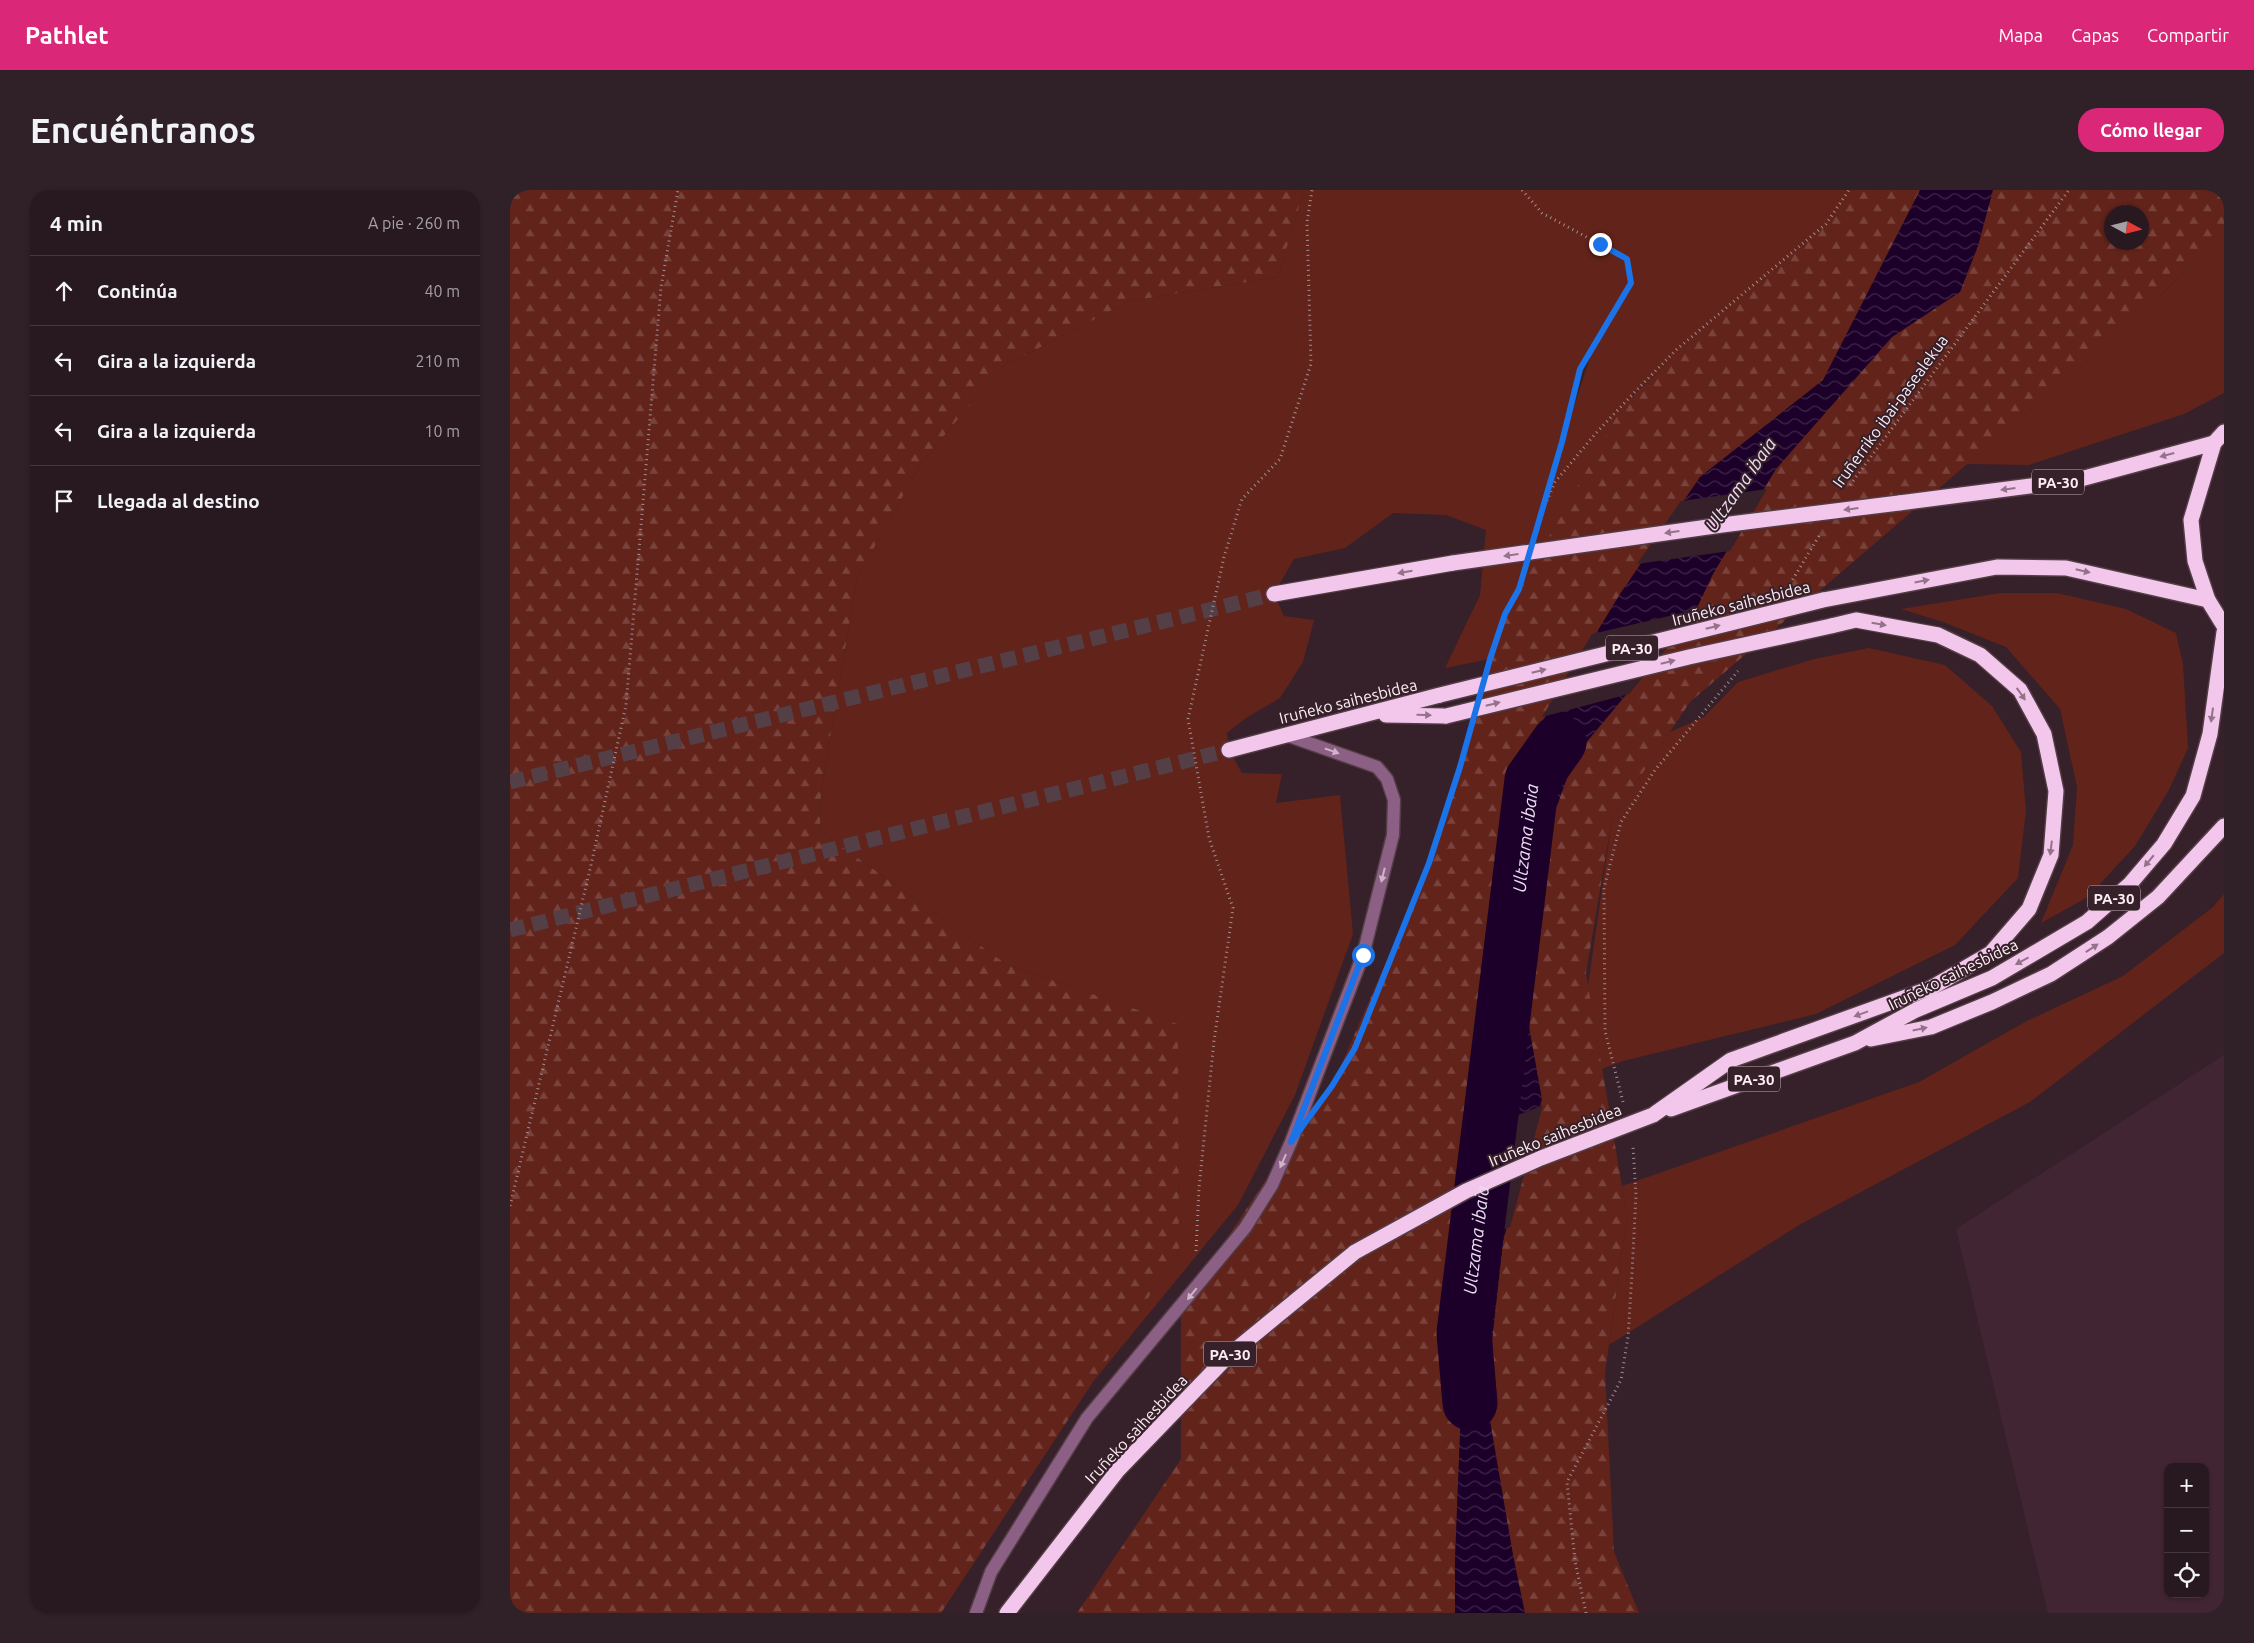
<!DOCTYPE html>
<html lang="es">
<meta charset="utf-8">
<style>
body{margin:0;font-family:Ubuntu,sans-serif;background:#302128;color:#f1f3f6}
.controls{position:absolute;right:15px;bottom:15px;display:grid;overflow:hidden;border-radius:10px;box-shadow:0 1px 4px #0004}
.controls button{width:45px;height:45px;display:grid;place-items:center;padding:0;border:0;border-bottom:1px solid #44373d;background:#28181f;color:#f1f3f6;font:25px sans-serif}
.compass{position:absolute;left:1594px;top:15px;width:45px;height:45px;border-radius:50%;background:#28181f;box-shadow:0 1px 4px #0004;rotate:97deg}
.stop{position:absolute;width:15px;height:15px;margin:-11px;border:4px solid #1a73e8;border-radius:50%;background:#fff}
.stop.end{background:#1a73e8;border-color:#fff;box-shadow:0 1px 5px #0008}
.list{margin:0;padding:0;list-style:none}
h2{display:flex;justify-content:space-between;align-items:center;height:65px;margin:0;padding:0 20px;font-size:21px}
h2 small{font-size:16px;font-weight:400;color:#a5a0a4}
.list li{display:grid;grid-template-columns:32px 1fr auto;gap:15px;align-items:center;box-sizing:border-box;height:70px;padding:0 20px;border-top:1px solid #44373d}
.list b{display:block;font-size:19px;white-space:nowrap}
.list em{font-size:16px;font-style:normal;color:#a5a0a4}
.icon{flex:none;width:28px;height:28px;fill:none;stroke:currentColor;stroke-width:2;stroke-linecap:round;stroke-linejoin:round}
.map{position:relative;flex:none;width:1714px;height:1423px;overflow:hidden;border-radius:20px}
header{display:flex;align-items:center;gap:30px;box-sizing:border-box;height:70px;padding:0 25px;background:#db2777;color:#fff}
header strong{font-size:24px}
nav{display:flex;gap:28px;margin-inline-start:auto;font-size:18px}
.intro{display:flex;align-items:center;justify-content:space-between;box-sizing:border-box;height:120px;padding:0 30px}
h1{margin:0;font-size:35px}
.button{padding:12px 22px;border-radius:20px;background:#db2777;color:#fff;font-size:18px;font-weight:700}
main{display:flex;gap:30px;padding:0 30px}
aside{flex:1;background:#28181f;border-radius:20px;box-shadow:0 1px 4px #0004}
.map>svg:first-child{display:block}
.built{fill:#422532;fill-rule:evenodd}
.grass{fill:#62231a;fill-rule:evenodd}
.forest{fill:url(#forest-firs);fill-rule:evenodd}
.water{fill:url(#water-waves)}
.pier{fill:#362029}
.lines{fill:none;stroke-linecap:round;stroke-linejoin:round}
.river{stroke:#1c0029;stroke-width:55}
.highway-tunnel{stroke:#543f47;stroke-width:15;stroke-dasharray:15 8;stroke-linecap:butt}
.lane-casing{stroke:#523d45;stroke-width:15}
.highway-casing{stroke:#523d45;stroke-width:18}
.path{stroke:#a18f96;stroke-width:3;stroke-dasharray:1 4;stroke-linecap:butt}
.lane{stroke:#8c5f84;stroke-width:12}
.highway{stroke:#f3c6eb;stroke-width:15}
.highway-bridge-casing{stroke:#523d45;stroke-width:18;stroke-linecap:butt}
.highway-bridge{stroke:#f3c6eb;stroke-width:15}
.oneway{fill:#94738a}
.oneway2{fill:#d0b5c7}
.route{stroke:#1a73e8;stroke-width:6}
.labels{text-anchor:middle;dominant-baseline:central;stroke-width:4;stroke-linejoin:round;paint-order:stroke}
.shield{fill:#362029;stroke:#c1b0b7;stroke-width:1}
.shield-label{font-size:15px;font-weight:bold;fill:#fdeef4}
.street-label{font-size:16px;fill:#fdeef4;stroke:#362029}
.water-label{font-size:18px;font-style:italic;fill:#ebdff2;stroke:#362029}
</style>
<header>
<strong>Pathlet</strong>
<nav><a>Mapa</a><a>Capas</a><a>Compartir</a></nav>
</header>
<div class="intro"><h1>Encuéntranos</h1><a class="button">Cómo llegar</a></div>
<main>
<aside>
<h2>4 min<small>A pie · 260 m</small></h2>
<ul class="list">
<li><svg class="icon" aria-label="ahead" viewBox="0 0 24 24"><path d="M12 20V5M6 11l6-6 6 6"/></svg><div><b>Continúa</b></div><em>40 m</em></li>
<li><svg class="icon" aria-label="left" viewBox="0 0 24 24"><path d="M17 20v-9H6M10 6l-5 5 5 5"/></svg><div><b>Gira a la izquierda</b></div><em>210 m</em></li>
<li><svg class="icon" aria-label="left" viewBox="0 0 24 24"><path d="M17 20v-9H6M10 6l-5 5 5 5"/></svg><div><b>Gira a la izquierda</b></div><em>10 m</em></li>
<li><svg class="icon" aria-label="arrive" viewBox="0 0 24 24"><path d="M6 21V4h12l-3 4 3 4H6"/></svg><div><b>Llegada al destino</b></div></li>
</ul>
</aside>
<div class="map">
<svg width="1714" height="1423" viewBox="0 0 1714 1423">
<defs>
<pattern id="forest-firs" width="22" height="20" patternUnits="userSpaceOnUse" patternTransform="scale(1.25)"><rect width="22" height="20" fill="#62231a"/><path d="M5 1l3.5 6h-7zM16 11l3.5 6h-7z" fill="#79433c"/></pattern>
<pattern id="water-waves" width="16" height="10" patternUnits="userSpaceOnUse" patternTransform="scale(1.25)"><rect width="16" height="10" fill="#1c0029"/><path d="M0 5q4-4 8 0t8 0" fill="none" stroke="#3e2649"/></pattern>
</defs>
<rect width="100%" height="100%" fill="#362029"/>
<path class="built" d="M 1714,865 L 1714,1423 L 1538,1423 L 1446,1039 ZM 1658,1277 L 1695,1277 L 1695,1404 L 1658,1404 Z"/>
<g class="grass">
<path d="M 794,0 L 1339,0 L 1316,34 L 1122,205 L 1009,399 L 980,469 L 935,478 L 970,405 L 976,340 L 936,325 L 883,323 L 835,358 L 784,369 L 764,404 L 774,426 L 804,430 L 793,472 L 770,508 L 736,528 L 717,543 L 719,560 L 732,583 L 772,584 L 766,613 L 830,605 L 843,744 L 785,905 L 728,1015 L 582,1193 L 669,1061 L 667,834 L 496,774 L 310,641 L 311,602 L 347,388 L 412,272 L 492,177 L 620,111 L 768,87 ZM 1084,156 L 1055,243 L 1055,244 L 1070,179 Z"/>
<polygon points="1714,46 1714,203 1674,224 1519,275 1457,274 1596,155"/>
<polygon points="1490,403 1547,403 1616,419 1666,443 1673,474 1678,558 1659,600 1625,656 1578,707 1531,733 1563,655 1567,597 1550,519 1496,457 1433,432 1391,419"/>
<polygon points="1359,458 1435,475 1482,516 1511,562 1516,621 1508,688 1445,755 1306,824 1113,871 1092,879 1078,796 1102,629 1160,542 1194,527 1228,492 1304,469"/>
<polygon points="1714,704 1714,763 1520,912 1289,1035 1099,1155 1117,1026 1112,996 1409,892 1515,832 1613,786 1703,717"/>
</g>
<g class="forest">
<polygon points="0,0 794,0 768,87 620,111 492,177 412,272 347,388 311,602 310,641 496,774 668,834 669,1061 431,1423 0,1423"/>
<path d="M 1338,0 L 1714,0 L 1714,46 L 1596,155 L 1180,512 L 1102,629 L 1076,783 L 1117,1026 L 1095,1183 L 1104,1362 L 1129,1423 L 567,1423 L 671,1269 L 671,1117 L 781,952 L 822,896 L 919,673 L 995,424 L 1114,214 L 1236,100 L 1316,34 ZM 1602,22 L 1632,22 L 1632,52 L 1602,52 Z"/>
</g>
<polygon class="water" points="1410,0 1483,0 1468,56 1450,102 1382,147 1266,279 1203,384 1185,422 1065,566 1043,627 1018,831 1032,909 993,1051 976,1207 1003,1365 1015,1423 945,1423 945,1368 954,1143 1019,612 1012,565 1110,404 1190,287 1313,190"/>
<g class="pier">
<polygon points="1257,299 1220,361 1127,374 1171,311"/>
<polygon points="1189,419 1119,504 1032,527 1082,444"/>
<polygon points="1033,915 1000,1037 962,1054 976,938"/>
</g>
<g class="lines">
<path class="river" id="s1" d="M 960,1213 L 954,1143 L 1022,590 L 1049,552"/>
<g class="highway-tunnel">
<polyline points="0,592 764,404"/>
<polyline points="0,740 719,560"/>
</g>
<g class="lane-casing">
<polyline id="lane" points="466,1423 481,1382 577,1228 735,1038 762,995 781,952 853,765 883,645 884,610 877,589 867,577 776,545"/>
</g>
<g class="highway-casing">
<g id="highway">
<polyline points="1714,242 1704,253 1681,330 1685,371 1698,410 1714,436"/>
<polyline points="1389,313 1567,290 1704,253"/>
<polyline points="764,404 943,373"/>
<polyline points="1313,410 1487,377 1556,378 1698,410"/>
<polyline points="876,525 936,526"/>
<polyline points="719,560 930,505"/>
<polyline points="1361,849 1421,837 1482,812 1541,784 1598,747 1648,707 1714,636"/>
<polyline points="1161,919 1345,853 1406,820 1482,788 1577,732 1619,695 1654,654 1683,606 1700,544 1714,442"/>
<polyline points="1143,925 1221,870 1421,798 1481,763 1519,719 1541,665 1546,601 1534,544 1510,500 1470,465 1428,445 1346,430 1321,436"/>
<polyline points="497,1423 608,1280 718,1166 845,1062"/>
</g>
</g>
<g class="path">
<polyline points="1012,0 1032,23 1117,69 1121,93 1070,179 1053,252 1027,339"/>
<polyline points="1340,295 1559,0"/>
<polyline points="1037,311 1045,292 1086,243 1122,205 1166,160 1316,34 1339,0"/>
<polyline points="1280,394 1309,346"/>
<polyline points="980,468 995,424 1009,399 1013,386"/>
<polyline points="840,866 919,673 959,544"/>
<polyline points="1113,912 1095,841 1094,698 1111,632 1145,580 1228,481"/>
<polyline points="0,1016 81,675 116,515 151,97 168,0"/>
<polyline points="686,1061 689,998 704,851 723,718 699,648 678,529 714,367 732,309 770,269 801,174 797,32 802,0"/>
<polyline points="1076,1423 1065,1371 1057,1292 1111,1190 1118,1147 1122,1083 1126,1005 1123,957"/>
</g>
<use href="#lane" class="lane"/>
<use href="#highway" class="highway"/>
<g class="highway-bridge-casing">
<g id="highway-bridge">
<polyline points="943,373 1212,335 1389,313"/>
<polyline points="930,505 1313,410"/>
<polyline points="936,526 1179,467 1321,436"/>
<polyline points="845,1062 956,1001 1031,968 1143,925"/>
</g>
</g>
<use href="#highway-bridge" class="highway-bridge"/>
</g>
<defs><path id="oneway-solid" d="M-6-.8H1V-3.2L6.5 0L1 3.2V.8H-6Z" transform="scale(1.25)"/></defs>
<g class="oneway">
<use href="#oneway-solid" transform="translate(1657 265) rotate(165)"/>
<use href="#oneway-solid" transform="translate(1498 299) rotate(173)"/>
<use href="#oneway-solid" transform="translate(1341 319) rotate(173)"/>
<use href="#oneway-solid" transform="translate(1162 342) rotate(172)"/>
<use href="#oneway-solid" transform="translate(1001 365) rotate(172)"/>
<use href="#oneway-solid" transform="translate(1573 381) rotate(13)"/>
<use href="#oneway-solid" transform="translate(895 382) rotate(170)"/>
<use href="#oneway-solid" transform="translate(1412 391) rotate(-11)"/>
<use href="#oneway-solid" transform="translate(1369 434) rotate(10)"/>
<use href="#oneway-solid" transform="translate(1203 437) rotate(-14)"/>
<use href="#oneway-solid" transform="translate(1158 472) rotate(-14)"/>
<use href="#oneway-solid" transform="translate(1029 481) rotate(-14)"/>
<use href="#oneway-solid" transform="translate(1511 504) rotate(55)"/>
<use href="#oneway-solid" transform="translate(983 514) rotate(-14)"/>
<use href="#oneway-solid" transform="translate(914 525) rotate(1)"/>
<use href="#oneway-solid" transform="translate(1702 525) rotate(98)"/>
<use href="#oneway-solid" transform="translate(1541 658) rotate(97)"/>
<use href="#oneway-solid" transform="translate(1639 671) rotate(130)"/>
<use href="#oneway-solid" transform="translate(1582 758) rotate(-33)"/>
<use href="#oneway-solid" transform="translate(1512 771) rotate(151)"/>
<use href="#oneway-solid" transform="translate(1351 824) rotate(160)"/>
<use href="#oneway-solid" transform="translate(1410 839) rotate(-12)"/>
</g>
<g class="oneway2">
<use href="#oneway-solid" transform="translate(822 561) rotate(19)"/>
<use href="#oneway-solid" transform="translate(873 685) rotate(104)"/>
<use href="#oneway-solid" transform="translate(773 971) rotate(114)"/>
<use href="#oneway-solid" transform="translate(682 1104) rotate(129)"/>
</g>
<g class="lines">
<polyline class="route" points="853,765 781,952 822,896 845,858 919,673 950,577 980,469 995,424 1009,399 1052,252 1070,179 1121,93 1117,69 1090,54"/>
</g>
<g class="labels">
<g class="shield">
<rect x="1522" y="279.5" width="52" height="25" rx="4"/>
<rect x="1096" y="445.5" width="52" height="25" rx="4"/>
<rect x="1578" y="695.5" width="52" height="25" rx="4"/>
<rect x="1218" y="876.5" width="52" height="25" rx="4"/>
<rect x="694" y="1151.5" width="52" height="25" rx="4"/>
</g>
<g class="shield-label">
<text x="1548" y="292">PA-30</text>
<text x="1122" y="458">PA-30</text>
<text x="1604" y="708">PA-30</text>
<text x="1244" y="889">PA-30</text>
<text x="720" y="1164">PA-30</text>
</g>
<g class="street-label">
<text transform="translate(1380 221) rotate(-54)">Iruñerriko ibai-pasealekua</text>
<text transform="translate(1231 413) rotate(-14)">Iruñeko saihesbidea</text>
<text transform="translate(838 511) rotate(-14)">Iruñeko saihesbidea</text>
<text transform="translate(1443 784) rotate(-26)">Iruñeko saihesbidea</text>
<text transform="translate(1045 945) rotate(-22)">Iruñeko saihesbidea</text>
<text transform="translate(626 1239) rotate(-47)">Iruñeko saihesbidea</text>
</g>
<g class="water-label">
<text transform="translate(1230 294) rotate(-55)">Ultzama ibaia</text>
<text stroke="none"><textPath href="#s1" startOffset="569">Ultzama ibaia</textPath></text>
<text stroke="none"><textPath href="#s1" startOffset="164">Ultzama ibaia</textPath></text>
</g>
</g>
</svg>
<div class="controls">
<button>+</button>
<button>−</button>
<button><svg class="icon" aria-label="locate" viewBox="0 0 24 24"><circle cx="12" cy="12" r="6"/><path d="M12 2v4M12 18v4M2 12h4M18 12h4"/></svg></button>
</div>
<svg class="compass" viewBox="-18 -18 36 36"><path d="M0-13l5 13h-10z" fill="#e53935"/><path d="M0 13l5-13h-10z" fill="#a5a0a4"/></svg>
<div class="stop" style="left:853px;top:765px"></div>
<div class="stop end" style="left:1090px;top:54px"></div>
</div>
</main>
